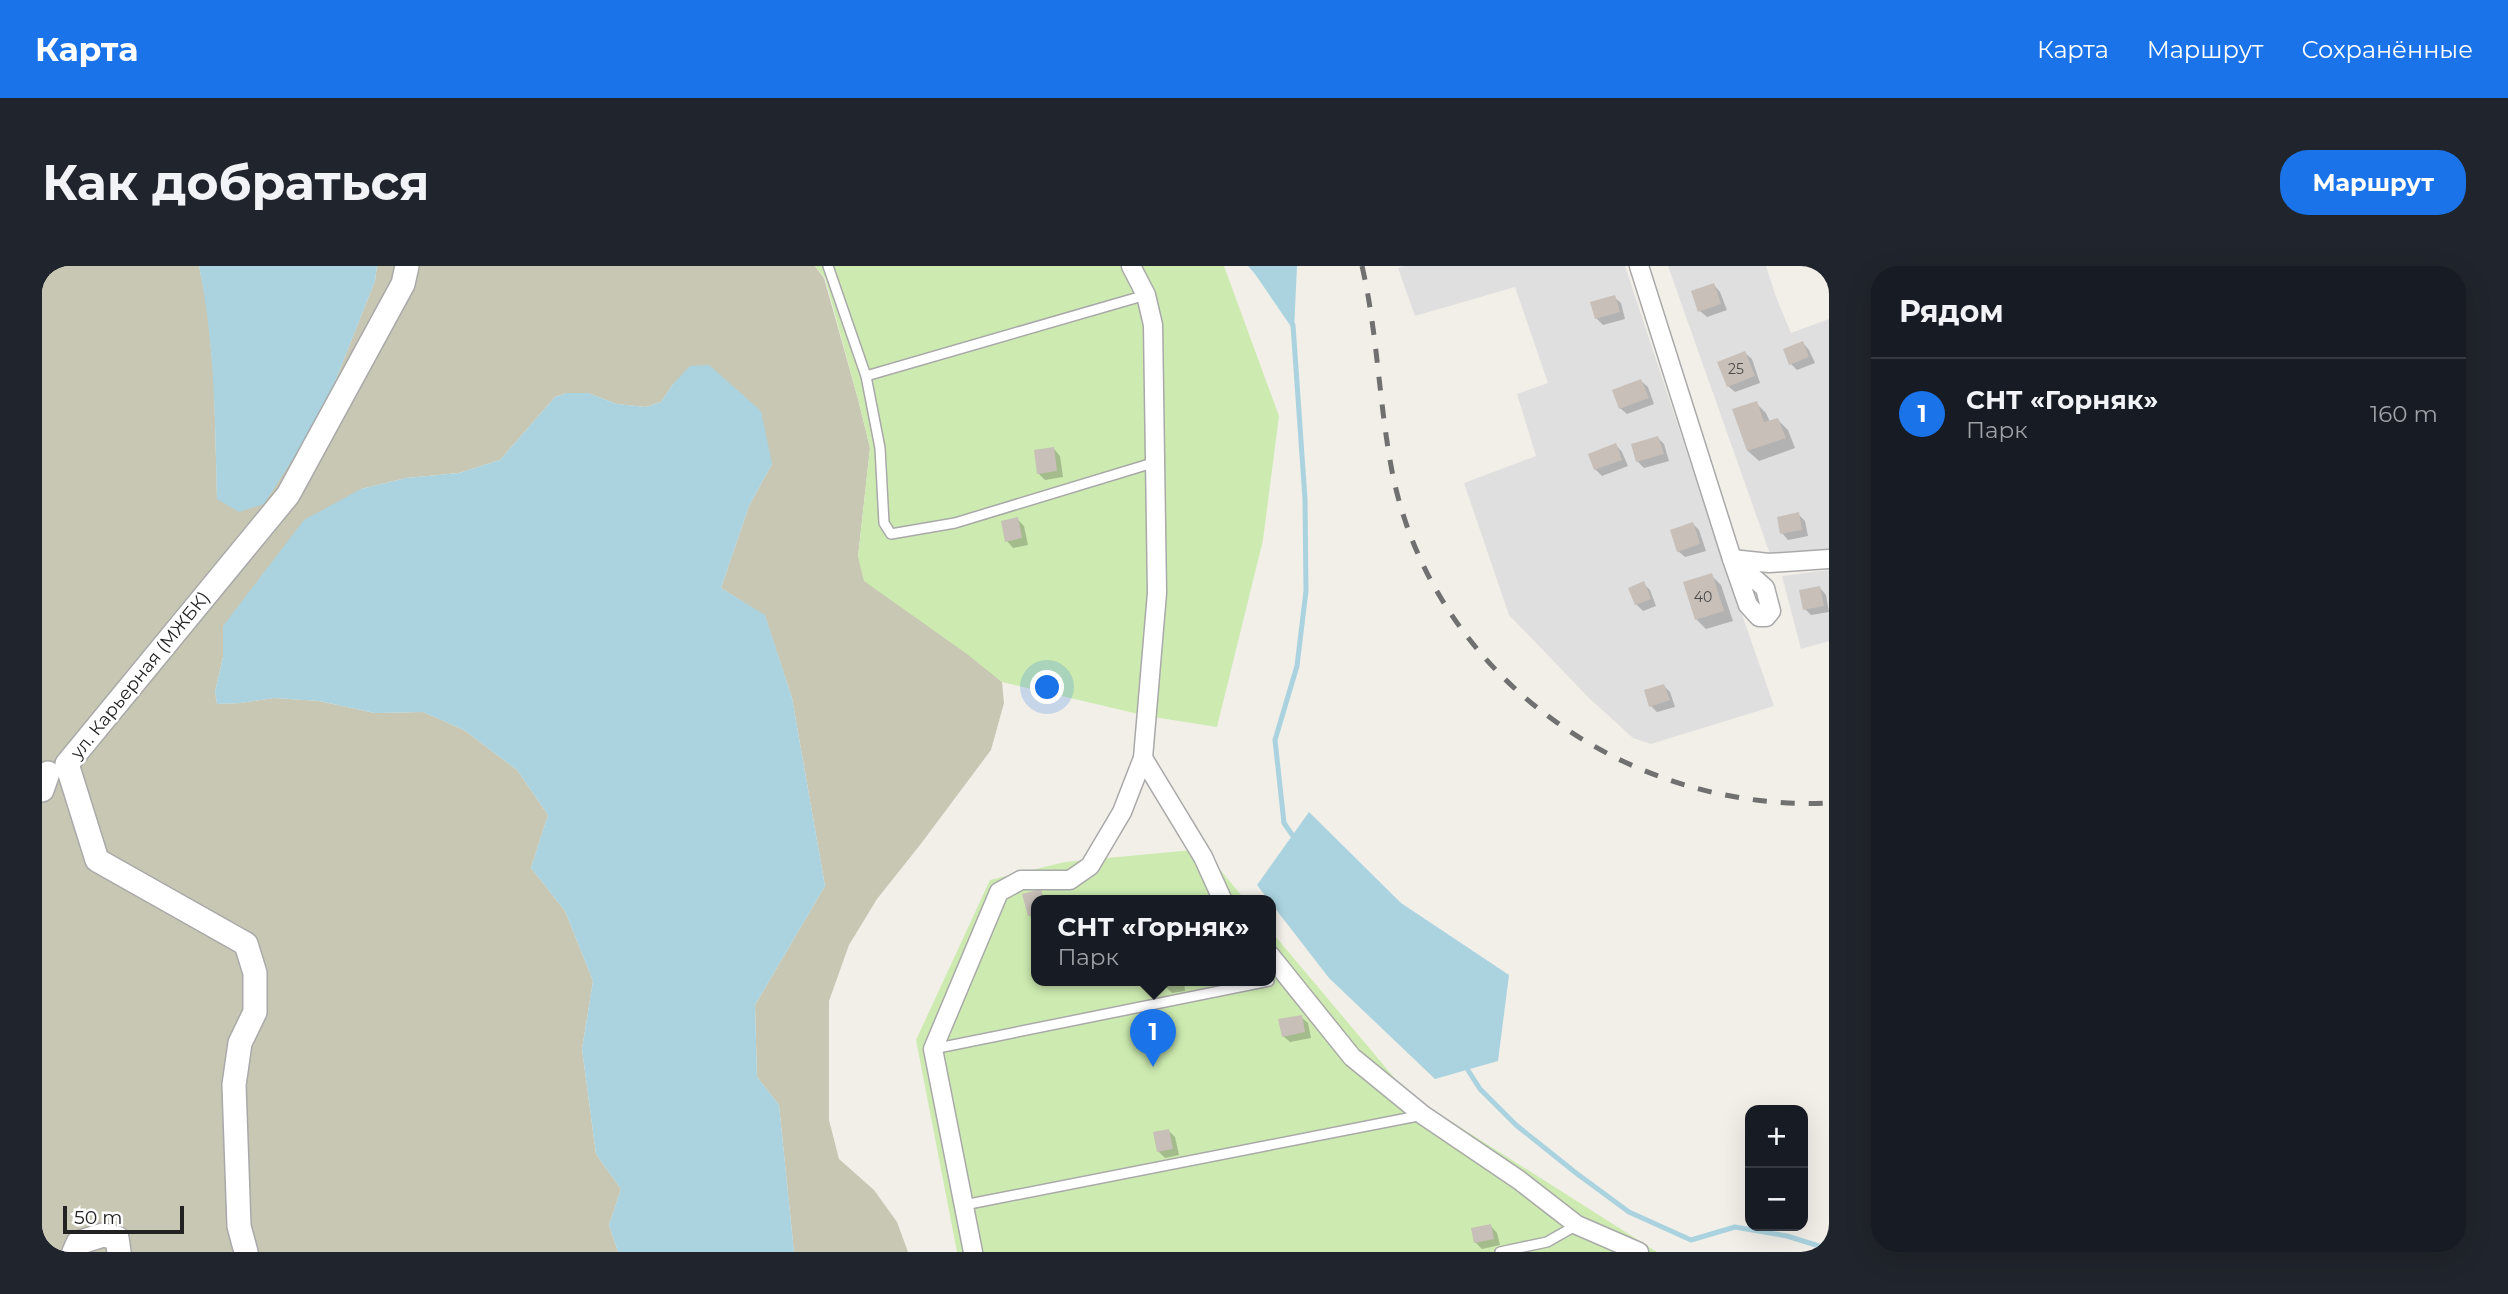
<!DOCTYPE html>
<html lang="ru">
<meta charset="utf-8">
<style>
body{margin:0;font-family:Montserrat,sans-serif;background:#20242c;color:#f1f3f6}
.controls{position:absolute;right:21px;bottom:21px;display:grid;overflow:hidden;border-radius:14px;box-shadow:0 7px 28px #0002}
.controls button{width:63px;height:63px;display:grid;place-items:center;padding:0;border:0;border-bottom:2px solid #363941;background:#171b24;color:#f1f3f6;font:35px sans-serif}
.scale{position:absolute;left:21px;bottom:18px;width:121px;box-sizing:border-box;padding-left:7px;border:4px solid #222;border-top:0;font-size:19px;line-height:24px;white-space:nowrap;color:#222;-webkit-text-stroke:5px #fff;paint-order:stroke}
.you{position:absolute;left:1006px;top:422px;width:24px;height:24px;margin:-18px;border:5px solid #fff;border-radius:50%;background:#1a73e8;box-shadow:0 0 0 10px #1a73e833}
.badge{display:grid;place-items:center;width:46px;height:46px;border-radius:50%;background:#1a73e8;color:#fff;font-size:23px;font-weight:700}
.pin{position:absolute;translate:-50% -58px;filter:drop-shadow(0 2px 4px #0008)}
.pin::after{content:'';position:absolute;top:37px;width:24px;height:21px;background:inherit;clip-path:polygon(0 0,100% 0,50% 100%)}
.popup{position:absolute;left:989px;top:629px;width:245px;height:91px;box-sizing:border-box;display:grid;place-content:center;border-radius:14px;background:#171b24;filter:drop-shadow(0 2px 5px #0005);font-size:23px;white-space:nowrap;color:#9ea1a6}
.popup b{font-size:26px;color:#f1f3f6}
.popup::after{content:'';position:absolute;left:50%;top:100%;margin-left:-14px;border:14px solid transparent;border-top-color:#171b24}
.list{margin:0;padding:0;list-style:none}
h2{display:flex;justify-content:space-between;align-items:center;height:91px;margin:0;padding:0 28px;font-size:30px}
h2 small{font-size:23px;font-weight:400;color:#9ea1a6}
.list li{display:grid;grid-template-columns:46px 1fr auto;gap:21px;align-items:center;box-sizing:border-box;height:112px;padding:0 28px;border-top:2px solid #363941}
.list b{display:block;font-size:26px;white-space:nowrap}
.list p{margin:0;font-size:23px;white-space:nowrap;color:#9ea1a6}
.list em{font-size:23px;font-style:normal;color:#9ea1a6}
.map{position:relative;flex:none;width:1787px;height:986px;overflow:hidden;border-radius:28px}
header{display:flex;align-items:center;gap:42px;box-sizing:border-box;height:98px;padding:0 35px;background:#1a73e8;color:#fff}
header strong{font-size:33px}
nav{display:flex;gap:38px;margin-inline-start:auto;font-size:24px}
.intro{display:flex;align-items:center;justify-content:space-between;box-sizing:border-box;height:168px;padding:0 42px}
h1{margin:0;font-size:49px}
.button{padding:18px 32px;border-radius:28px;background:#1a73e8;color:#fff;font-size:24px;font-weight:700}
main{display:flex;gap:42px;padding:0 42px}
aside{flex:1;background:#171b24;border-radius:28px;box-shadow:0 7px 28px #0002}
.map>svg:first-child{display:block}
.residential{fill:#e0dfdf}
.construction{fill:#c7c7b4}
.grass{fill:#cdebb0}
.water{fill:#aad3df}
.shadow{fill:#0003}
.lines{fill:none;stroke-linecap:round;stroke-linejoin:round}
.stream{stroke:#aad3df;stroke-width:5}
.building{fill:#c7bfb8}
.service-casing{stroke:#a9a9a9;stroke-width:12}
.minor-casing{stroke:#a9a9a9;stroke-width:21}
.tertiary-casing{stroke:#a9a9a9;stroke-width:26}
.service{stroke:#fff;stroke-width:9}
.minor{stroke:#fff;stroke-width:18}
.tertiary{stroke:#fff;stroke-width:23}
.rail{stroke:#707070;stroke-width:5;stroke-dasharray:14 14;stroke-linecap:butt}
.labels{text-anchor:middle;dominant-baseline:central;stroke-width:5;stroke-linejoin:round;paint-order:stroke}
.number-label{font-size:14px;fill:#4b4948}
.street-label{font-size:18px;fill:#222;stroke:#fff}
</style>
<header>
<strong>Карта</strong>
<nav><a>Карта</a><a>Маршрут</a><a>Сохранённые</a></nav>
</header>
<div class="intro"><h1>Как добраться</h1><a class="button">Маршрут</a></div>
<main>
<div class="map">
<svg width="1787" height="986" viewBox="0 0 1787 986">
<rect width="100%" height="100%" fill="#f2efe9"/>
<g class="residential">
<polygon points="1363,0 1583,0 1677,283 1732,440 1609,478 1591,472 1547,432 1467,349 1422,217 1494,190 1475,128 1506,117 1473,21 1373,50 1356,2"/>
<polygon points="1626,0 1724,0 1734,31 1749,67 1787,53 1787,284 1728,288"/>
<polygon points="1787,304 1787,375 1759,383 1740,310"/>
</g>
<polygon class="construction" points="0,0 157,0 165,38 172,116 175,233 281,146 333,15 335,0 773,0 782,12 816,133 828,182 816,291 960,416 962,437 949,484 878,579 835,633 807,679 787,735 787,854 797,893 832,924 855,956 866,986 752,986 737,839 715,811 713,739 783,620 750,432 723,350 679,322 707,240 730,198 631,118 619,136 604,141 575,138 546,127 524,127 513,131 458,194 417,207 364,212 319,223 181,360 181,391 173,426 175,438 198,437 232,432 277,435 333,447 381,446 422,464 475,504 506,549 489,602 523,645 551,715 540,783 554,888 579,923 567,959 576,986 0,986"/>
<g class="grass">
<polygon points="773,0 1182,0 1237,150 1221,274 1175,461 1105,450 960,416 925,388 822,315 816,291 828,182 816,133 783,12"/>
<polygon points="1161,583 1204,635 994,635 994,715 1228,715 1228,664 1366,828 1615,986 915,986 874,774 948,614 1023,596"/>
</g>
<g class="water">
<path d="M 157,0 L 335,0 L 333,15 L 281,146 L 222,238 L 197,246 L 175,233 C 173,155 173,77 157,0 Z"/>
<polygon points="1206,0 1255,0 1252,65 1213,8"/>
<polygon points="667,99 719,145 730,198 707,240 679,322 723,349 750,432 783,620 713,739 715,811 737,839 752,986 576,986 567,959 579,923 554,888 540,783 551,715 523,645 489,602 506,549 475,504 422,464 381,446 333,447 277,435 232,432 198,437 175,438 173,426 181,391 181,360 262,254 319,223 364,212 417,207 458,194 513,131 524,127 546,127 575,138 604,141 619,136 631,118 648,100"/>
<polygon points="1267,546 1359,637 1467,709 1456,795 1393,813 1287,712 1215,619"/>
</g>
<g class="shadow">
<polygon points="1672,19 1678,26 1685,44 1665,51 1658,45"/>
<polygon points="1572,31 1579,37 1583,53 1561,59 1554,52"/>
<polygon points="1761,77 1767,84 1773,97 1755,104 1749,98"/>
<polygon points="1703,87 1710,93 1718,117 1693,126 1686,120"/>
<polygon points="1599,115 1606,121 1612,138 1585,148 1578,142"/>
<polygon points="1714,137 1724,147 1728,156 1736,154 1746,164 1753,182 1717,195 1706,185"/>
<polygon points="1616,172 1622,178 1627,195 1602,202 1596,196 1591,180"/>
<polygon points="1574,179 1580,186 1586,200 1560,210 1553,203"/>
<polygon points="1012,183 1018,190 1021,211 1003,214 996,207"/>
<polygon points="1756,248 1763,255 1766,270 1746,274 1740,267"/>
<polygon points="975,253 982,260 986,279 971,282 965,275"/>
<polygon points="1651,258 1657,264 1664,285 1643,291 1636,285"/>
<polygon points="1669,309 1679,319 1691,355 1664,363 1654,353"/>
<polygon points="1602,318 1608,324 1614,340 1601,345 1594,338"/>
<polygon points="1778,322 1784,329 1787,346 1769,349 1763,343"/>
<polygon points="1622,420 1628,426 1633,441 1615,446 1609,440"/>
<polygon points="998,625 1005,635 994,635 994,655 987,649 982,629"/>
<polygon points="1123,715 1142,715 1143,725 1130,727 1124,721"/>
<polygon points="1259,751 1266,757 1269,772 1248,776 1241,770"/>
<polygon points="1127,865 1133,871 1137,889 1123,892 1116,885"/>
<polygon points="1449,960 1455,967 1458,979 1440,983 1433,976"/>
</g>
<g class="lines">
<g class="stream">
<polyline points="1251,59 1263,233 1264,325 1255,400 1233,474 1242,557 1253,573"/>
<polyline points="1422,798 1438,823 1474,859 1534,907 1587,946 1649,974 1693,961 1745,970 1787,983"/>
</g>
</g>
<g class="building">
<polygon points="1672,17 1679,38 1656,46 1649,25"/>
<polygon points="1573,29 1578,46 1553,53 1548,36"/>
<polygon points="1761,75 1767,91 1747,99 1741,83"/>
<polygon points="1703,85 1713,110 1685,121 1675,96"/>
<polygon points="1599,113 1607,132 1577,143 1570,124"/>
<polygon points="1715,135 1722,156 1736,152 1744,172 1705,185 1690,143"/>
<polygon points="1616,170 1622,188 1594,196 1589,178"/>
<polygon points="1574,177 1580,194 1552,204 1546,188"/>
<polygon points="1012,181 1015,205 995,208 992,184"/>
<polygon points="1757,246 1760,264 1738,268 1735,251"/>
<polygon points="976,251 980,272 963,276 959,255"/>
<polygon points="1651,256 1658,278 1635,286 1628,264"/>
<polygon points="1670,307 1682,345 1653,354 1641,316"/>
<polygon points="1602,315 1609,333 1593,339 1586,322"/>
<polygon points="1778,320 1782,340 1761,344 1757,324"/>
<polygon points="1622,418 1628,434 1607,441 1602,424"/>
<polygon points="999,623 1002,635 994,635 994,648 986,650 980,628"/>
<polygon points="1121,715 1137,715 1138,719 1122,721"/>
<polygon points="1260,749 1263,766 1240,771 1236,753"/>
<polygon points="1127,863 1131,883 1115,886 1111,866"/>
<polygon points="1449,958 1452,973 1432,977 1429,962"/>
</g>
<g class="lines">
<g class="service-casing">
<g id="service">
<polyline points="786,0 824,110 838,182 842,257 849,268 913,257 1114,196"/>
<polyline points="824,110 1104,29"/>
<polyline points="891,783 1227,715"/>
<polyline points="922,939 1381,849"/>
<polyline points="1458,986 1505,976 1535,959"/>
</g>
</g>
<g class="minor-casing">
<g id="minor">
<polyline points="1597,0 1690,293 1706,339 1717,351 1724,351 1729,345 1723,322 1690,293"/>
<polyline points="1690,293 1727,297 1787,293"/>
<polyline points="1101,492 1161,591 1181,635"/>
<polyline points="1228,689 1310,791 1381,849 1477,914 1535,959 1597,986"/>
<polyline points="931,986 891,783 957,626 979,614 1028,614 1048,600 1080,546 1101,492 1115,327 1111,59 1104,29 1089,0"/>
</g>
</g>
<g class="tertiary-casing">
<g id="tertiary">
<polyline points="0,524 6,507"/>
<polyline points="32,986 36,977 61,969 75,972 77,986"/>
<polyline points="204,986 197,960 192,819 198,777 213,746 213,707 204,678 55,594 25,498 246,229 361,18 365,0"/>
</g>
</g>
<use href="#service" class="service"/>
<use href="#minor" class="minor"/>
<use href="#tertiary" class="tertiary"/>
<path class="rail" d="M 1320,0 C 1336,69 1337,141 1351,210 C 1393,411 1585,546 1787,537"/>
</g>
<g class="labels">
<g class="number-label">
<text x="1694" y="103">25</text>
<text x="1661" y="331">40</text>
</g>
<g class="street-label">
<text transform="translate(98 409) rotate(-51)">ул. Карьерная (МЖБК)</text>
</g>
</g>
</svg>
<div class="controls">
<button>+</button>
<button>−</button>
</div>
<div class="scale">50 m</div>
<div class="you"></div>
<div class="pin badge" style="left:1111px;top:801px">1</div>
<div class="popup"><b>СНТ «Горняк»</b>Парк</div>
</div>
<aside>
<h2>Рядом<small></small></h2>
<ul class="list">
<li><span class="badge">1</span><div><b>СНТ «Горняк»</b><p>Парк</p></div><em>160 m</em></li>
</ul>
</aside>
</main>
